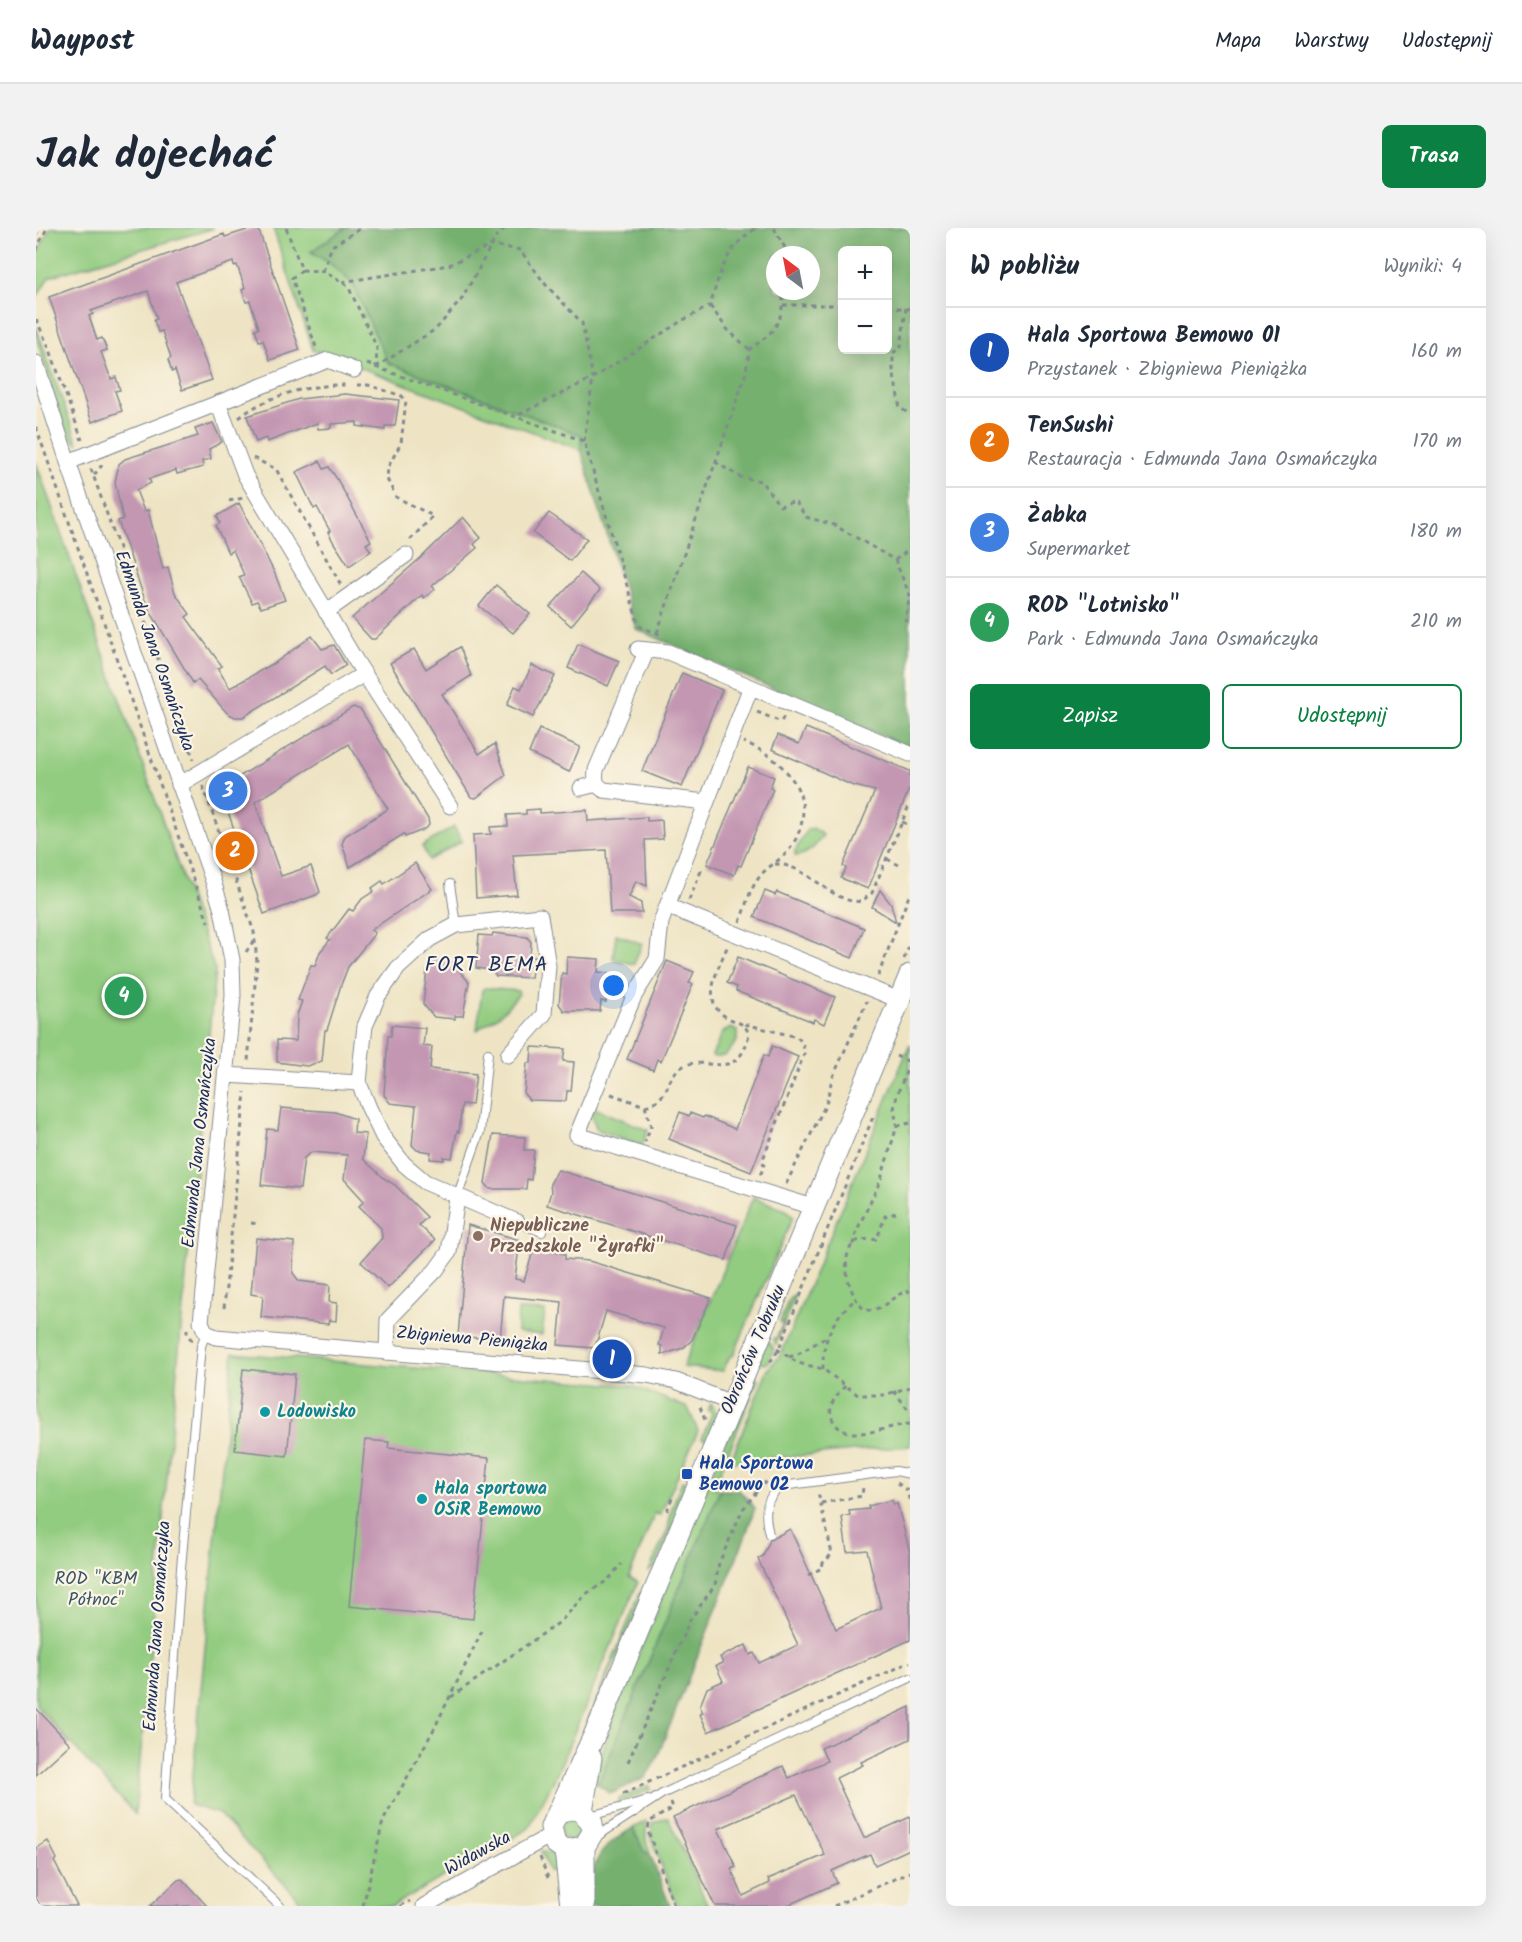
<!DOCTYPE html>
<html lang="pl">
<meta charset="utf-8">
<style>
body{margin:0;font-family:Kalam,sans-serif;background:#f2f2f3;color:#1f2937}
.controls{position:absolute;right:18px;top:18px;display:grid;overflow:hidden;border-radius:9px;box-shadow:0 6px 24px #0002}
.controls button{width:54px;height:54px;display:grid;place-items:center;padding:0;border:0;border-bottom:2px solid #e0e1e3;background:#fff;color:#1f2937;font:30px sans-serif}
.compass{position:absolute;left:730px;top:18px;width:54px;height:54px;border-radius:50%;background:#fff;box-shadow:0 6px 24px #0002;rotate:328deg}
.you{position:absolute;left:578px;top:758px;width:21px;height:21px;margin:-15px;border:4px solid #fff;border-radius:50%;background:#1a73e8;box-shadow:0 0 0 9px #1a73e833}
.badge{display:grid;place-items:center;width:39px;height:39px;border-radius:50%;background:#0b8043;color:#fff;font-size:20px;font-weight:700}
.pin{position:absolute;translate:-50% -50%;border:3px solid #fff;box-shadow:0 2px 6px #0006}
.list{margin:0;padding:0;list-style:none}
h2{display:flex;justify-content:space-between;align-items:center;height:78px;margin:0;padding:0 24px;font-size:26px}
h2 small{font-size:20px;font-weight:400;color:#747a83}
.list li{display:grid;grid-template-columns:39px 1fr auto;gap:18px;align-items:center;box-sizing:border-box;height:90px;padding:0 24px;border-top:2px solid #e0e1e3}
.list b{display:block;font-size:22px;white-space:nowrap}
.list p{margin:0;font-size:20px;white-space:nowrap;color:#747a83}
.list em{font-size:20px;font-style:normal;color:#747a83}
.actions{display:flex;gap:12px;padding:18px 24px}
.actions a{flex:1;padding:14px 0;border:2px solid #0b8043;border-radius:9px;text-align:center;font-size:21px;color:#0b8043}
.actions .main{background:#0b8043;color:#fff}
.map{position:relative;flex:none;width:874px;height:1678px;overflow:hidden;border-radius:9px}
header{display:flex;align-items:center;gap:36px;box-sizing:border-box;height:84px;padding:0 30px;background:#fff;border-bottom:2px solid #e0e1e3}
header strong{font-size:28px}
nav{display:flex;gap:33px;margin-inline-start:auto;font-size:21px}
.intro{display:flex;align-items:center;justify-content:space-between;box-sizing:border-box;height:144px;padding:0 36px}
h1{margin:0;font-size:42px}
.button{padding:15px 27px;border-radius:9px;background:#0b8043;color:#fff;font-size:21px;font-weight:700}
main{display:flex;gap:36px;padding:0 36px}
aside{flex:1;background:#fff;border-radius:9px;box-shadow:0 6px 24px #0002}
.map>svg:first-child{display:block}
.green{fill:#92cc80;stroke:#567e6f;stroke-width:1.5}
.forest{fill:#75b06e;stroke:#487066;stroke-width:1.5;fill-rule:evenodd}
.building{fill:#c396b2;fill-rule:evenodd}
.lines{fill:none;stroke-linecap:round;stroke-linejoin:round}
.lane-casing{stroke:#848a91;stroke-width:10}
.street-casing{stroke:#848a91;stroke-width:17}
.secondary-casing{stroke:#848a91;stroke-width:23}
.path{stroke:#848a91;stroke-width:3;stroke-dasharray:4.5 4.5;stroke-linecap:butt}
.lane{stroke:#fff;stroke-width:8}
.street{stroke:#fff;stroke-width:15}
.secondary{stroke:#fff;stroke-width:21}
.education-dot{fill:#8d6e63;stroke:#fcf5e5;stroke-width:2}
.culture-dot{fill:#0f9aa8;stroke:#fcf5e5;stroke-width:2}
.transit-dot{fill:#1a4fb4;stroke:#fcf5e5;stroke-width:2}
.labels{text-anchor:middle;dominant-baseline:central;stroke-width:4.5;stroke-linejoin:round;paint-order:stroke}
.street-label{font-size:18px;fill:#1b2f5e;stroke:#fcf5e5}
.education-label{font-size:18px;font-weight:bold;fill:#785e54;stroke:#fcf5e5;text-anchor:start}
.culture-label{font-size:18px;font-weight:bold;fill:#0d838f;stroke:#fcf5e5;text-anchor:start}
.transit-label{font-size:18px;font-weight:bold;fill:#164399;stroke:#fcf5e5;text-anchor:start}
.park-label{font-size:18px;fill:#395666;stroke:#fcf5e5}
.quarter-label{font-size:21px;letter-spacing:1.5px;fill:#1b2f5e;stroke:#fcf5e5}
</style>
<header>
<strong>Waypost</strong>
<nav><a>Mapa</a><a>Warstwy</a><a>Udostępnij</a></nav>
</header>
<div class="intro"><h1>Jak dojechać</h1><a class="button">Trasa</a></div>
<main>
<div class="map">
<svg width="874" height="1678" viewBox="0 0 874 1678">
<rect width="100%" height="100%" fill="#fcf5e5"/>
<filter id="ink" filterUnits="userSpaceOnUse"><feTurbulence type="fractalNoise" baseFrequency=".0167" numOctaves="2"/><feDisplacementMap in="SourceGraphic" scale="12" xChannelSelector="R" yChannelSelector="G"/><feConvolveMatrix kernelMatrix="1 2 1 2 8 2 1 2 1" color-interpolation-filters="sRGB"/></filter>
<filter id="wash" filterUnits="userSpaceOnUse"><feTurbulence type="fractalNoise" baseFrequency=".008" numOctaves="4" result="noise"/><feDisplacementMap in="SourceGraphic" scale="24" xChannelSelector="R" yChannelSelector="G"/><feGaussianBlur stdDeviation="1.35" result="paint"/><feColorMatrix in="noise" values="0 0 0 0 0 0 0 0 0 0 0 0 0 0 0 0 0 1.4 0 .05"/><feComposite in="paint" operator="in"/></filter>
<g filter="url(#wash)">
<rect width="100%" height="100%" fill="#eee4c4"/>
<g class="green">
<polygon points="14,0 178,0 13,49 1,69 0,28"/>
<polygon points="237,0 310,0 275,24 295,36 316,55 352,135 546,207 545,222 277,122"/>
<polygon points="0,99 42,216 31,206 2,115"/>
<polygon points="0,234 179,742 99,1586 0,1477"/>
<polygon points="418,599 426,613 393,632 386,618"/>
<path d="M 777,600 L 787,607 C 780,618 772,627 759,628 L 759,623 L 771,602 Z"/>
<polygon points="580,706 606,716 598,736 577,731"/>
<polygon points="449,760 482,763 483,766 464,787 441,802 446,762"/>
<polygon points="695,800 701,803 701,813 689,828 678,829 676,827 687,804"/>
<polygon points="874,816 874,1218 694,1234 731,1143 745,1126"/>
<polygon points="558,880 612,902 606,917 561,902 556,888"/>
<polygon points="717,969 752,983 757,989 697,1128 694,1128 687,1143 647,1139"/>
<polygon points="759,1067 740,1117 737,1111 741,1109 747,1095 744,1094 753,1071"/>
<polygon points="482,1082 509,1083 506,1107 481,1104"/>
<polygon points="731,1113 738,1121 733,1134 729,1136 722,1134"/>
<polygon points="197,1125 597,1158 652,1180 662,1203 624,1287 619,1285 593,1349 602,1354 519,1550 492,1601 356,1678 269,1678 183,1586 154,1577"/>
<polygon points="716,1149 722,1151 678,1260 684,1262 562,1556 558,1551 579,1484"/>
<polygon points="675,1176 682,1186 672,1212 666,1210 676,1186 672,1182"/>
<polygon points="646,1253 654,1256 620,1339 613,1343 632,1301 636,1280"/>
<polygon points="605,1363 607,1370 529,1547"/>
<polygon points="613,1557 615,1561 582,1577 583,1571"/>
<polygon points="632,1589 672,1678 641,1678 615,1610 616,1595"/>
<polygon points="529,1590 545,1591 549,1606 535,1614 525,1607 525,1593"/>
<polygon points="610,1593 610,1613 615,1629 607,1622 597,1600"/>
<path d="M 505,1623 C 519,1625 521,1632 526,1643 L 513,1643 Z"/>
</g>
<g class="forest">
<path d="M 310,0 L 874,0 L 874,520 L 600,401 L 545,222 L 545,207 L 352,135 L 316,55 L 295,36 L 275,23 ZM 806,22 L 852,22 L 852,122 L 806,122 ZM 739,27 L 775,27 L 775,63 L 739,63 Z"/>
<polygon points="684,1262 703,1262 719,1280 709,1309 620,1532 609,1550 574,1566 562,1556"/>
<path d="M 597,1600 L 607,1622 L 615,1629 L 634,1678 L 553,1678 C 558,1632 556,1625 597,1600 Z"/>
</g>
<g id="blocks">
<g class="building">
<polygon points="217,0 222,0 264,122 234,132 227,112 223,113 219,101 223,100 214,73 210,74 206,62 209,60 201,37 198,38 197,34 140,54 176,152 146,162 139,142 136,144 132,132 135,130 126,103 122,104 118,92 121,91 112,63 55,83 57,86 53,88 61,112 66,110 71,122 65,124 75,151 80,149 84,162 79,163 86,183 56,194 13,69 188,6 189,9"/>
<polygon points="309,166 363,172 359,198 349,198 349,202 321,198 321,194 295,196 295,200 282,201 281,195 231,214 230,210 220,214 211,188 263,171"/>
<polygon points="177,195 186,214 173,221 175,231 166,233 167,239 141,246 140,242 113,251 115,255 100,262 108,283 112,282 127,341 132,339 139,365 154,386 150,389 186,438 182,441 194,460 240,434 276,408 286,421 298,417 310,437 295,447 289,438 207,489 199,489 191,485 162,452 157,455 111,378 82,293 87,291 79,254 83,236 89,231 162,208 159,201"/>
<polygon points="284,233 288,241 293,239 301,251 335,313 330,316 335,323 313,338 298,315 292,304 294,303 281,279 278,281 260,244"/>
<polygon points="203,275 239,346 249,372 225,380 221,373 216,375 203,349 208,347 197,322 192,325 180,298 184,295 181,288"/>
<polygon points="513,285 551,311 534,333 497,305"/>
<polygon points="427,289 445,310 438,316 441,320 396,358 399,361 388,370 386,367 339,411 335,411 316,390 388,327"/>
<polygon points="545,345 564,362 535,398 514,379"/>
<polygon points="460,357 494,386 477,405 443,378"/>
<polygon points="542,416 583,433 572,458 532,440"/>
<polygon points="424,419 435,448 406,466 443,526 459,516 470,547 440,570 435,569 354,435 378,421 390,441"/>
<polygon points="496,437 519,448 497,489 471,477 479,458 485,461"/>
<polygon points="646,445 686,462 646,559 606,543"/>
<polygon points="317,479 325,482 392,591 393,597 387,602 369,609 368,606 314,639 306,616 309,608 352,581 313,516 219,574 245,648 275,638 284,664 280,667 228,686 186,567 188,558"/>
<polygon points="770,500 874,543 874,559 832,661 805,650 810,640 807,638 839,563 815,557 736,521 742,507 763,516"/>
<polygon points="503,501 544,519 533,544 493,525"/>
<polygon points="712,539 738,549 734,560 737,561 705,638 702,637 698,647 671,636"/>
<polygon points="504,581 504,585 551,582 552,593 611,589 611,593 626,592 627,611 609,612 611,658 600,653 593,669 605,675 606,685 574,685 570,622 477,627 481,667 440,670 437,607 455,606 454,599 472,598 471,587 490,586 490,582"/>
<polygon points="379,635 396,661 335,702 339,705 312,739 305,757 291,802 289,802 286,833 271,838 241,834 241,812 260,813 261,787 266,773 262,772 275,737 279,738 284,724 294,712 291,710 313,681 317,683 326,671 338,663 336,660 346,653 348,656"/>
<polygon points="844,662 855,676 860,694 836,679"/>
<polygon points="729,663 739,667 741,664 828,700 816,730 718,689"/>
<polygon points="457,705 491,709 495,714 494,729 501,729 499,742 496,742 495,750 460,748 455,742 440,740 443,707 456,708"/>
<polygon points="531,729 563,731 562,744 573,745 570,774 565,773 564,783 528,783 523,776 526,745 530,746"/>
<polygon points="702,729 799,769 788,796 778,791 777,794 700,763 701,759 691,755"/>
<polygon points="395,731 415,733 433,754 427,788 419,788 419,791 398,789 387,776 391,742 394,742"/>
<polygon points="631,733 658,744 653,755 657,756 625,833 621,831 617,842 591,831"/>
<polygon points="356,797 389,800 387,818 396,819 394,841 440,846 436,877 426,876 423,904 421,903 416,930 408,929 408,932 394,931 395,924 381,922 376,917 380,878 354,875 348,867 352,808 355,808"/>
<polygon points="736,818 762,829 715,944 633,911 644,884 653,888 654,885 667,890 668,888 699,901 728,827 732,829"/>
<polygon points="496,819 529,821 527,833 538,834 535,863 531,863 530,873 493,872 488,866 491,835 495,835"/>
<polygon points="245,880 299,884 319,891 318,905 330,906 327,931 349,951 359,957 391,989 383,997 399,1012 352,1060 325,1034 346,1010 345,1000 323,978 328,973 308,951 311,927 276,924 268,930 264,961 225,957 231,901 242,902"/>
<polygon points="457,907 489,909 488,922 498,922 495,952 491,951 490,961 454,961 449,955"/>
<polygon points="522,942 701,997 690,1032 511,977 515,964 514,956"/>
<polygon points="432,997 484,1012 479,1051 488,1053 499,1017 529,1026 529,1031 553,1033 675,1070 656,1112 647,1120 626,1127 626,1118 623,1117 628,1100 570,1083 559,1120 522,1117 526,1074 468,1068 464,1112 422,1108"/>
<polygon points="220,1010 258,1014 257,1045 263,1053 294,1057 293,1074 301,1075 300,1093 293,1092 292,1096 225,1089 227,1068 215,1066"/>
<polygon points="207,1141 259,1146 251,1228 199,1222"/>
<polygon points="329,1212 353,1214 352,1220 453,1230 437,1391 313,1378"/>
<polygon points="856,1272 857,1276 861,1275 874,1325 874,1412 672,1504 664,1486 667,1485 664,1478 671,1460 687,1453 680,1438 687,1435 684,1429 710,1417 714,1427 718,1425 723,1435 762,1417 722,1331 727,1328 734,1312 754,1301 800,1401 845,1380 831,1322 811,1324 806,1289 814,1287 813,1283 833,1281 832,1278"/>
<path d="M 874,1479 L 874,1511 L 825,1534 L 827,1537 L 800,1550 L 828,1610 L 874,1589 L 874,1621 L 839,1637 L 834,1626 L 796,1643 L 801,1655 L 750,1678 L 679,1678 L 637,1589 L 747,1538 L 753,1550 L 791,1533 L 785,1520 ZM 760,1567 L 789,1627 L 732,1651 L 734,1655 L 707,1668 L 695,1641 L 700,1639 L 682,1601 Z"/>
<polygon points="0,1480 34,1516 0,1547"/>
<polygon points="12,1613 21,1631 18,1633 41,1678 4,1678 0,1670 0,1620"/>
<polygon points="146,1651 171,1678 114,1678 142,1652"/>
</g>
</g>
</g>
<g filter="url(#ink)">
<use href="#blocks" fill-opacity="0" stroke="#848a91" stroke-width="1.5"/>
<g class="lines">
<g class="lane-casing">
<g id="lane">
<polyline points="414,656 420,697"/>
<polyline points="421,969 444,904 452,825"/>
<polyline points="481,994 506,1004"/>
<polyline points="170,1105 165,1118 145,1340 129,1571 244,1678"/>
<path d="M 733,1306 C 728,1287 728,1269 746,1258 L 860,1243 L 874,1246"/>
<polyline points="554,1588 612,1572"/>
<polyline points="560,1609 626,1566 874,1450"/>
</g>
</g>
<g class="street-casing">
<g id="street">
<polyline points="0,135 32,234 177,653 186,682 196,732 197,768 165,1094 170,1105 180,1109 611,1147 640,1153 695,1175"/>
<polyline points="182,175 209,247 320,433 414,578"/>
<polyline points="32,234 292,132 318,142"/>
<polyline points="290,384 370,327"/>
<polyline points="602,421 632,424 874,526"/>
<path d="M 610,424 L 560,542 C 559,552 559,557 568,562 L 669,574"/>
<polyline points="714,461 631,678 625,694 621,731 598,768 541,907 777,979"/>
<polyline points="143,557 328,446"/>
<polyline points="545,560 561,556"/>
<polyline points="631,678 863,772"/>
<polyline points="472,827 508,786 512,738 504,688 420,697 394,711 362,740 342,768 329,798 325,833 323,855 333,880 347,909 368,936 389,954 481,994"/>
<polyline points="190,847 323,855"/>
<polyline points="351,1124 352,1092 400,1042 413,1024 421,970"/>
<polyline points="388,1678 515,1607"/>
</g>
</g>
<g class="secondary-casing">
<g id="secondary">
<polyline points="546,1583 555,1530"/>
<polyline points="522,1585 563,1497 874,747"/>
<polyline points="529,1622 535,1678"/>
<path d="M 548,1678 L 548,1619 L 557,1604 L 556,1595 L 546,1583 C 530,1578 520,1583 515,1599 L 519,1615 L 529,1622 L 548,1619"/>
</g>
</g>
<g class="path">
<polyline points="250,0 266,42 256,50 281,122"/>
<polyline points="738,0 749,20 748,27"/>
<polyline points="0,6 3,0"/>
<polyline points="0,22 11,0"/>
<polyline points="266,42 287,43 312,58 341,120 340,139"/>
<polyline points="287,43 296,18 325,0"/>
<polyline points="306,54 413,37 456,17 484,22 510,57 546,95 557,150 478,189"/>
<polyline points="747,77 806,77"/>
<polyline points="674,78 692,102 713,121"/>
<polyline points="852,79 874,81"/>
<polyline points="870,80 865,119 857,125 857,142 864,180 874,186"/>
<polyline points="0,91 14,122 46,212"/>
<polyline points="331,136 548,213 603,398 625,407"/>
<polyline points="340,139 400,101 426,71 461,7 469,0"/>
<polyline points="321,157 332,157 366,168 370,173 365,215 352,239 351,251 360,269 397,288 374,312"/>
<path d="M 203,190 C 231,167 275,156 312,157"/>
<polyline points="0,199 172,694"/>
<path d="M 548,213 L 557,150 L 647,92 L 674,78 C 683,47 691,16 721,0"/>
<polyline points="217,230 240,241 305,357"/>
<polyline points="679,234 704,249 725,253 744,278 759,273 770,289 798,297 859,332 874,368 869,391 874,397"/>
<polyline points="55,241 158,532"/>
<polyline points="58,247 66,237"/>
<polyline points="193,273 207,270"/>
<polyline points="859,332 874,321"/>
<path d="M 621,405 L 709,148 L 714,121 C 739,103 747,96 747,63"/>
<polyline points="721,484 745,494 748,488"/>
<polyline points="167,558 218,704 221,734 212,833"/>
<polyline points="866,594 874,597"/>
<polyline points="851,631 863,637"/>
<path d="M 739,636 C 772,636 798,678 826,673 L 836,665 L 874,575"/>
<polyline points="653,672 665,643 662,641"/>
<path d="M 704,694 C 709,680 713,663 722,651 C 730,638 746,633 755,619 C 786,573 751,532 708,514"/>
<polyline points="210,724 218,712"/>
<polyline points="868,731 874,716"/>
<polyline points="842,748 874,665"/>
<polyline points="709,796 761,809 766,814 769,824 727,931 728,939 723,949"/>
<polyline points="860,828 874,834"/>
<path d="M 575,866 L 609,878 C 637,870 628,849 646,839 C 668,825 702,858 713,806 C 709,795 702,795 692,790 C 662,775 683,739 692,717"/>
<polyline points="609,878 615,898 609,914"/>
<polyline points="861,898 874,895"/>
<polyline points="750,956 790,876 796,851 831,773"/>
<path d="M 860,985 L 849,988 L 841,1011 C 834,1013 825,1009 818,1015 C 802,1031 814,1070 829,1082 C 850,1084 855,1065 874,1063"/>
<polyline points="215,995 223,996"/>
<polyline points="817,1017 821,1002 844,954 861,898 858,881 861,867 874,834"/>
<polyline points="188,1080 209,864"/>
<polyline points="151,1101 151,1107 157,1113"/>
<polyline points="741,1121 762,1135 787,1141 822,1167 848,1167 874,1159"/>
<polyline points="753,1129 762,1126 792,1108"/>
<polyline points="734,1134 742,1123 837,889"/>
<path d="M 787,1141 C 786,1113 797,1089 819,1072"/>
<path d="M 809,1158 C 801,1167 791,1177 796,1190 C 808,1220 854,1196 874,1196"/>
<polyline points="858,1163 874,1184"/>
<polyline points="664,1179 669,1192"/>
<polyline points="861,1255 871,1262 874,1275"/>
<polyline points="682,1258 726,1257 731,1253"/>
<polyline points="785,1275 826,1268 827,1259"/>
<polyline points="631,1283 637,1267"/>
<polyline points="772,1347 786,1340 787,1335 796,1326 782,1264"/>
<polyline points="415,1469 524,1394 550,1366 572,1352 585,1336"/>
<polyline points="592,1534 654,1392 679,1357 683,1335 707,1281 726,1257"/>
<polyline points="587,1566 874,1434"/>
<polyline points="635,1574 637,1580 613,1594 612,1603 638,1678"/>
<polyline points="504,1629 512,1650"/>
<polyline points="327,1678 347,1593 398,1501 447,1401"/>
<polyline points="364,1678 374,1673"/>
<polyline points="798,1678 874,1644"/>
</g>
<use href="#lane" class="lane"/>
<use href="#street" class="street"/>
<use href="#secondary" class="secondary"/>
</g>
</g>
<circle class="education-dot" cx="442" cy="1008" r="6"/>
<g class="culture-dot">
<circle cx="229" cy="1184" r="6"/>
<circle cx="386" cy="1271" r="6"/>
</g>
<rect class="transit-dot" x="645" y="1240" width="12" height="12" rx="3"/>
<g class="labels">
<g class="street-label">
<text transform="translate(118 423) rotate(71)">Edmunda Jana Osmańczyka</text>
<text transform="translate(164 915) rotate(-84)">Edmunda Jana Osmańczyka</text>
<text transform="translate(436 1112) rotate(5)">Zbigniewa Pieniążka</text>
<text transform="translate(718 1122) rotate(-67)">Obrońców Tobruku</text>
<text transform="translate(122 1398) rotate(-86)">Edmunda Jana Osmańczyka</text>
<text transform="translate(442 1626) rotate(-29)">Widawska</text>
</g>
<g class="education-label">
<text x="454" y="998">Niepubliczne<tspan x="454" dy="21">Przedszkole "Żyrafki"</tspan></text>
</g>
<g class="culture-label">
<text x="241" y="1184">Lodowisko</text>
<text x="398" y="1261">Hala sportowa<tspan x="398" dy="21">OSiR Bemowo</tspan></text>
</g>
<g class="transit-label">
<text x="663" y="1236">Hala Sportowa<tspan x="663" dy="21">Bemowo 02</tspan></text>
</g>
<g class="park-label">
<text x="60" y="1351">ROD "KBM<tspan x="60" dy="21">Północ"</tspan></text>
</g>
<g class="quarter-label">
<text x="451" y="737">FORT BEMA</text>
</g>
</g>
</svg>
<div class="controls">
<button>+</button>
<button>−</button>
</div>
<svg class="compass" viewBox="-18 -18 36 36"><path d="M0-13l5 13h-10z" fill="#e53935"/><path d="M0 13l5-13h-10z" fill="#747a83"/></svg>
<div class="you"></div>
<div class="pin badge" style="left:576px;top:1131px;background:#1a4fb4">1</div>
<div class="pin badge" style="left:199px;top:623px;background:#e8710a">2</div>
<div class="pin badge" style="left:192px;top:563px;background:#3f7fe0">3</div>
<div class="pin badge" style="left:88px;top:768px;background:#2e9e5b">4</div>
</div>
<aside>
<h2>W pobliżu<small>Wyniki: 4</small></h2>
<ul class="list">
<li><span class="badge" style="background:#1a4fb4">1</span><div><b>Hala Sportowa Bemowo 01</b><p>Przystanek · Zbigniewa Pieniążka</p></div><em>160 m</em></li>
<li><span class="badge" style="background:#e8710a">2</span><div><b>TenSushi</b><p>Restauracja · Edmunda Jana Osmańczyka</p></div><em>170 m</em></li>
<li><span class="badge" style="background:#3f7fe0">3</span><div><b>Żabka</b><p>Supermarket</p></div><em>180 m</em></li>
<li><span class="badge" style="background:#2e9e5b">4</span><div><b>ROD &quot;Lotnisko&quot;</b><p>Park · Edmunda Jana Osmańczyka</p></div><em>210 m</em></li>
</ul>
<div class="actions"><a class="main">Zapisz</a><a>Udostępnij</a></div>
</aside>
</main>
